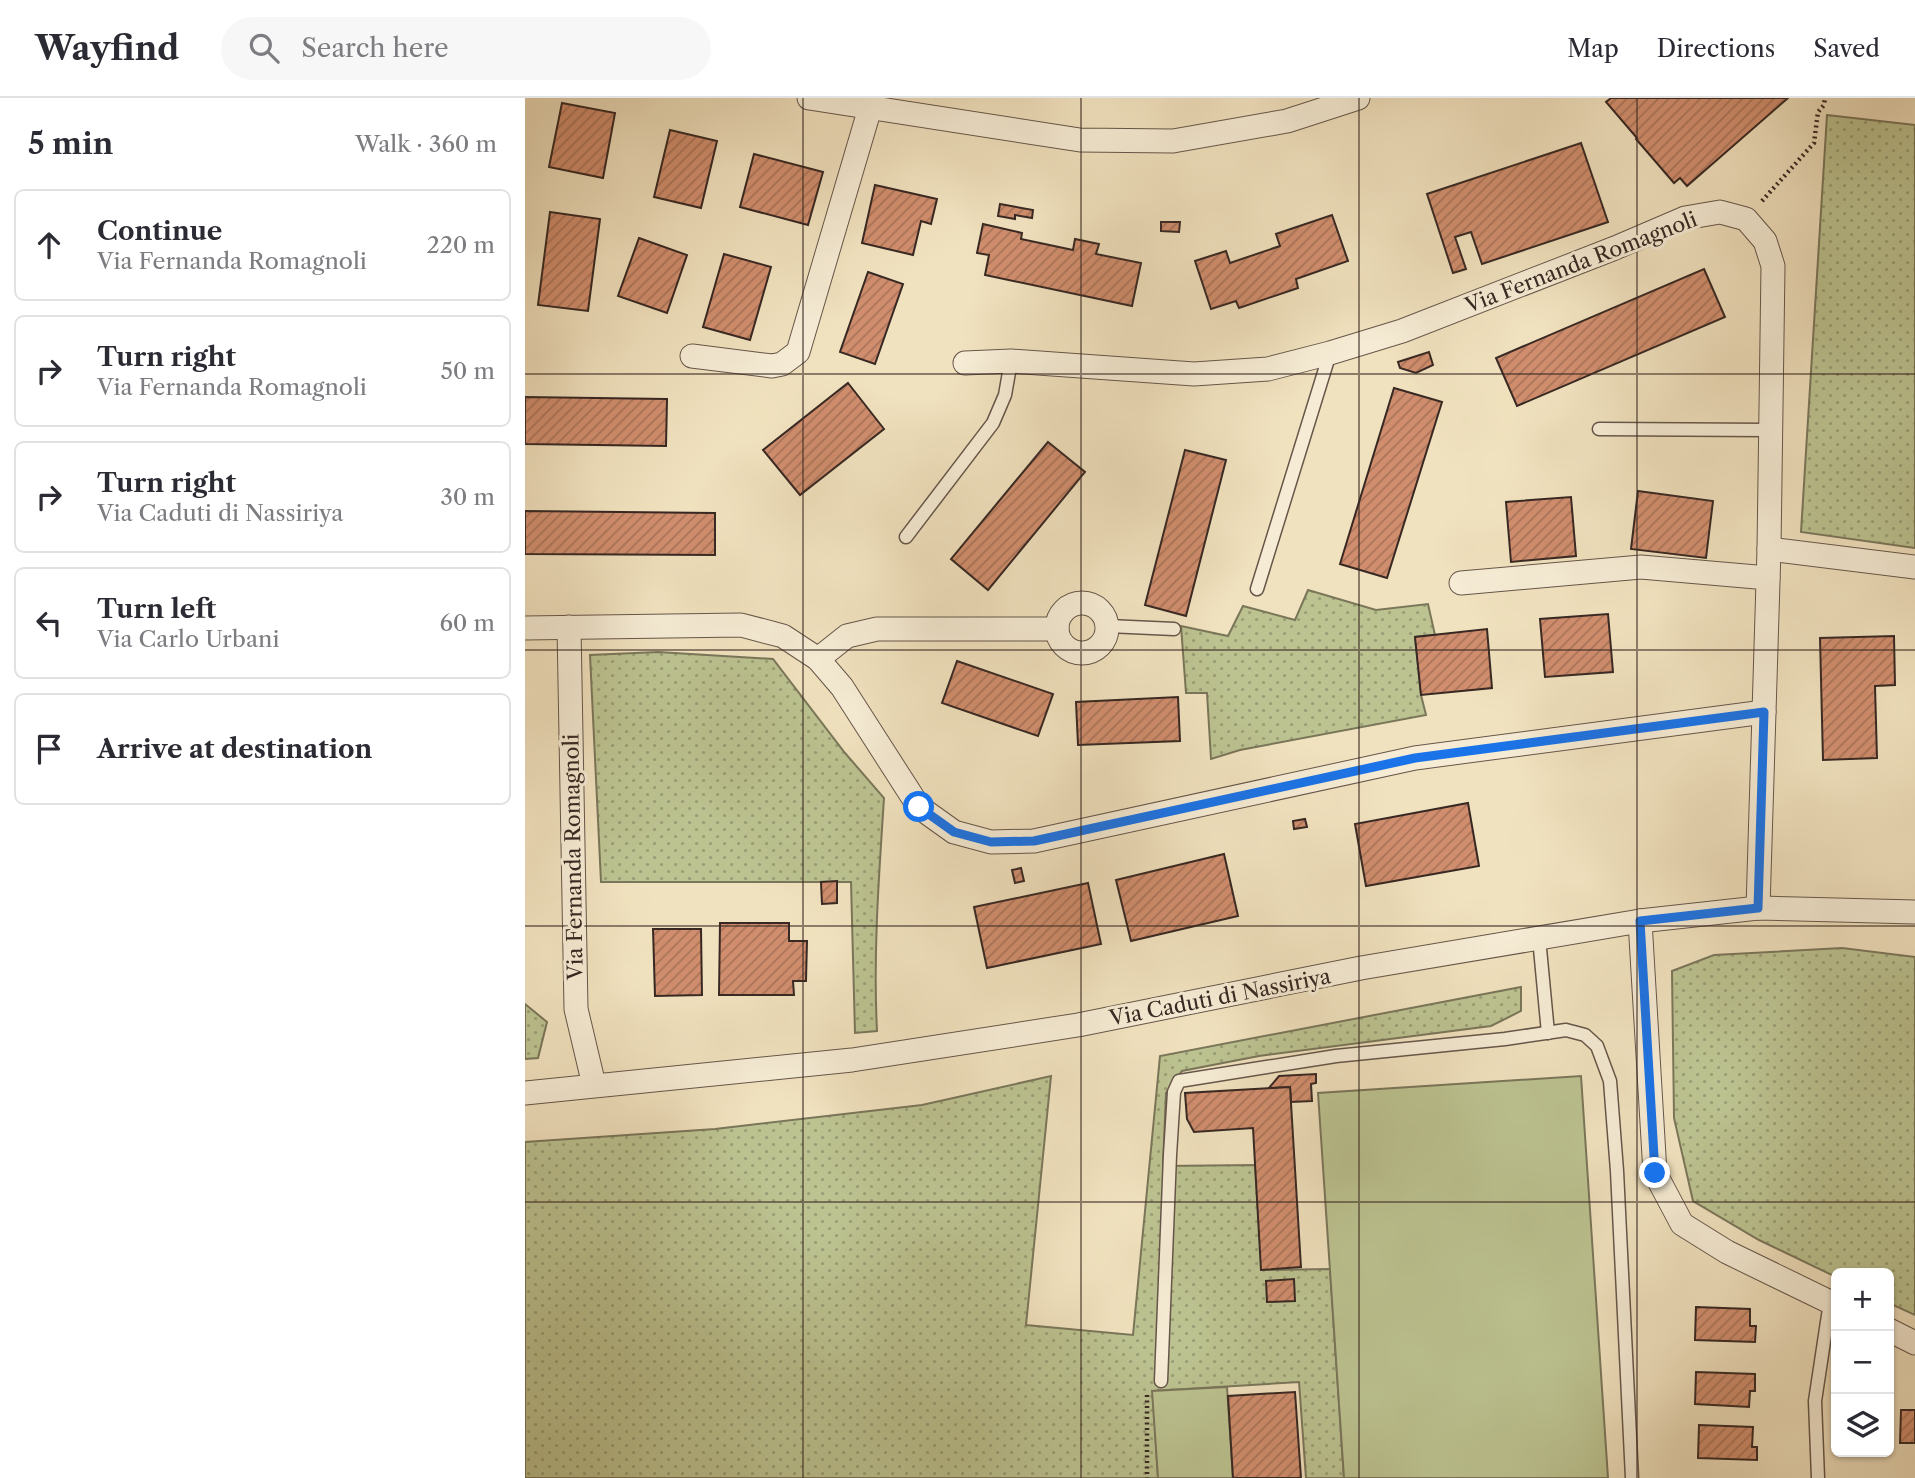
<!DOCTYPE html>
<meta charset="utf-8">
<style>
body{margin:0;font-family:"Libre Caslon Text",serif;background:#f7f7f7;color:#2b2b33}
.controls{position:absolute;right:21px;bottom:21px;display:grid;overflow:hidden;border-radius:10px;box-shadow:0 2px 5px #0004}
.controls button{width:63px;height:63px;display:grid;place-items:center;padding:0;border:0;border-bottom:2px solid #e1e1e2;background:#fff;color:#2b2b33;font:35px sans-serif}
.stop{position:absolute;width:21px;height:21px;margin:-16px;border:5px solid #1a73e8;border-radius:50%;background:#fff}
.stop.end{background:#1a73e8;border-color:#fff;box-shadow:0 2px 7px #0008}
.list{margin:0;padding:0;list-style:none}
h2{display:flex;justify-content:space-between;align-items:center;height:91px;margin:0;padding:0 28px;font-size:30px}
h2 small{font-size:23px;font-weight:400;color:#7c7c81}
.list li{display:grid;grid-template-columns:46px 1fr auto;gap:21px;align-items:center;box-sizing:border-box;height:112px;margin:0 14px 14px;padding:0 14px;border:2px solid #e1e1e2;border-radius:10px}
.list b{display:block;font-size:26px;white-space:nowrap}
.list p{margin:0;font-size:23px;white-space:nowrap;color:#7c7c81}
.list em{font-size:23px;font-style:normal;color:#7c7c81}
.icon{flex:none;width:38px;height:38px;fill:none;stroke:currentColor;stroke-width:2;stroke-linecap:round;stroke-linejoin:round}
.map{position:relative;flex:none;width:1390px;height:1380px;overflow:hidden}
header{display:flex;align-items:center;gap:42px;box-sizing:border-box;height:98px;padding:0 35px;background:#fff;border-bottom:2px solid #e1e1e2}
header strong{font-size:33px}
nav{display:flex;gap:38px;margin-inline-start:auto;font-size:24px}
.search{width:490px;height:63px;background:#f7f7f7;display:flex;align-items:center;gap:18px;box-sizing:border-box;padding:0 24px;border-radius:38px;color:#7c7c81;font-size:26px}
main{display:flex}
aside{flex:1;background:#fff}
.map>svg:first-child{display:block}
.grass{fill:url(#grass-dots);stroke:#7a765a;stroke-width:2}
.pitch{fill:#bcc391;stroke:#7a765a;stroke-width:2}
.building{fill:url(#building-hatch);stroke:#372823;stroke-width:2}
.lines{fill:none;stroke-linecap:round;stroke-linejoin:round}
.lane-casing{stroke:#66564a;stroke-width:15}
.street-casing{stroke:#66564a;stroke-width:25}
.path{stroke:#372823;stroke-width:4.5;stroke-dasharray:2 3.5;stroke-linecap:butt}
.lane{stroke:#f6ecd5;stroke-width:12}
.street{stroke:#f6ecd5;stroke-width:23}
.route{stroke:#1a73e8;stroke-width:9}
.grid{fill:none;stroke:#372823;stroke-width:2;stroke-opacity:0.55}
.labels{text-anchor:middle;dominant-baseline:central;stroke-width:6;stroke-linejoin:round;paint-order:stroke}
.street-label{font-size:21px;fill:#372823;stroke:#f6ecd5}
</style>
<header>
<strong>Wayfind</strong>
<div class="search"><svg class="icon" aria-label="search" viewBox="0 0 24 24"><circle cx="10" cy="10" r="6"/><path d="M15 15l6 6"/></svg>Search here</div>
<nav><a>Map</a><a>Directions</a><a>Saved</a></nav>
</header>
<main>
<aside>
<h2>5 min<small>Walk · 360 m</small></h2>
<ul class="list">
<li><svg class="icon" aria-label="ahead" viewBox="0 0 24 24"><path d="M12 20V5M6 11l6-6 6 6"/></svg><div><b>Continue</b><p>Via Fernanda Romagnoli</p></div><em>220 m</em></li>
<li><svg class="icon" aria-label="right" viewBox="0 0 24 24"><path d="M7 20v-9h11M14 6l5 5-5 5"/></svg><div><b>Turn right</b><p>Via Fernanda Romagnoli</p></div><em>50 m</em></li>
<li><svg class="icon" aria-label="right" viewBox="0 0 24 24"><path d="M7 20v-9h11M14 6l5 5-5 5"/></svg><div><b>Turn right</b><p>Via Caduti di Nassiriya</p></div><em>30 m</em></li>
<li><svg class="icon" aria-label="left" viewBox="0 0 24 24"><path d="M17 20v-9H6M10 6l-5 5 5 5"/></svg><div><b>Turn left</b><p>Via Carlo Urbani</p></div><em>60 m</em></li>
<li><svg class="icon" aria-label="arrive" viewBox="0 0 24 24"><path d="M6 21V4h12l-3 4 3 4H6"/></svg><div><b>Arrive at destination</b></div></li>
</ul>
</aside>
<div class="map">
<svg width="1390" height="1380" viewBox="0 0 1390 1380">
<defs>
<pattern id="grass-dots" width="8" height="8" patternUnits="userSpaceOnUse" patternTransform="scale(1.75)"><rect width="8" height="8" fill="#bcc391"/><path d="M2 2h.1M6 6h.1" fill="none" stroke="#9a9e76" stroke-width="1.8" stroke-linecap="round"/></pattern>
<pattern id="building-hatch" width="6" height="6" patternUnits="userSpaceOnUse" patternTransform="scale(1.75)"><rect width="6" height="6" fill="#d18e6e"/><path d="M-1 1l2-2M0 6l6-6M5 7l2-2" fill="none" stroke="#aa745a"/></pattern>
</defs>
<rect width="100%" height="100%" fill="#f1e2bf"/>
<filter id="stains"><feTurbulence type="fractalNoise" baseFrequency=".00286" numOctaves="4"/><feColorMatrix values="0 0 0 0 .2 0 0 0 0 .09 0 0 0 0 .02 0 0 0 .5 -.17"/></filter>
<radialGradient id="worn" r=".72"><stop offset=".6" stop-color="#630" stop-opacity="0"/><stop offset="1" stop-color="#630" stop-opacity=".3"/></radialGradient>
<g class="grass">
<polygon points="1302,17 1390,27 1390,450 1276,434"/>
<polygon points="783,492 851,512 903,506 910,537 890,539 896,597 901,617 715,652 686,661 682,595 661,595 656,528 703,538 718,508 770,522"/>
<path d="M 133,554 L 248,561 L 320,655 L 359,700 C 354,777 348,856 352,933 L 330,935 L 326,784 L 76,784 L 65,557 Z"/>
<polygon points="1317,850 1390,859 1390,1217 1364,1205 1364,1175 1311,1175 1311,1179 1234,1142 1168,1103 1149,1020 1147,873 1189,857"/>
<polygon points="996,889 996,913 966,928 734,958 657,973 641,995 638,1068 730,1067 737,1172 805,1171 819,1380 781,1380 774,1284 628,1293 633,1380 0,1380 0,1044 190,1031 397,1007 526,978 501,1227 608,1237 635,958"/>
<polygon points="0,906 22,924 13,960 0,961"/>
</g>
<g class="pitch">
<polygon points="1056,978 1083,1380 819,1380 793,995"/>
<polygon points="702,1289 708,1380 633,1380 627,1293"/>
</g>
<g class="building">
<polygon points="1086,0 1263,0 1162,88 1155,80 1149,85 1111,41 1112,40 1081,4"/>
<polygon points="37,5 90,15 78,80 24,69"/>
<polygon points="145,32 192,43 176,110 129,99"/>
<polygon points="1056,45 1083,124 957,166 946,134 930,139 941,171 928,175 902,96"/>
<polygon points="229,56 298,74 283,127 215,109"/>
<polygon points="350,87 412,101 406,126 396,123 388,157 337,145"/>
<polygon points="475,106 508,112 507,120 490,117 490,121 473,118"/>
<polygon points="25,114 75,121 63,213 13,207"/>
<polygon points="807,117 823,163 771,181 773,190 714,210 711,203 686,211 670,163 701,153 705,165 755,148 751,136"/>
<polygon points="636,124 655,124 654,134 636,133"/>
<polygon points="458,126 497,135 496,141 548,152 550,141 574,146 571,156 616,165 607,208 460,177 464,157 452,155"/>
<polygon points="114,140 162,157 142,215 93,198"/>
<polygon points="199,156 246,169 225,242 178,229"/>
<polygon points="1179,171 1200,219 992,308 971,260"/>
<polygon points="343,174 378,186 350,266 315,254"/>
<polygon points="904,254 908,267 891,275 875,270 873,264"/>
<polygon points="323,285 359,331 275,397 238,352"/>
<polygon points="869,290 917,304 862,480 815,466"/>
<polygon points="0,299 142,301 141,348 0,346"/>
<polygon points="523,344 560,374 463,492 426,461"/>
<polygon points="660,352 701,362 661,518 620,507"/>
<polygon points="1113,393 1188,403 1181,460 1106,451"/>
<polygon points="1046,399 1051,458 986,464 981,404"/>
<polygon points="0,413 190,415 190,457 0,456"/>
<polygon points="1083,516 1088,574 1020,579 1015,521"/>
<polygon points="962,531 967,590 896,597 890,539"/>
<polygon points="1369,538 1370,587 1350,588 1352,660 1298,662 1295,540"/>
<polygon points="432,563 528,596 513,638 417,605"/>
<polygon points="653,599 655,643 553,647 551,604"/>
<polygon points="943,705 954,768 841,788 830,726"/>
<polygon points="780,721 782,729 769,731 768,723"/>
<polygon points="699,756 713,818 606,843 591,782"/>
<polygon points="496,770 499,783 490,785 487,772"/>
<polygon points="312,783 312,805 297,806 296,784"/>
<polygon points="563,785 576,846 462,870 449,809"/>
<polygon points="195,825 264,825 264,843 282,843 281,883 268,883 269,897 194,897"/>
<polygon points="128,831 176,831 177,897 130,898"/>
<polygon points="791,976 791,985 786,986 787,1003 766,1004 765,989 744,990 754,978"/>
<polygon points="765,989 776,1169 736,1172 728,1030 669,1034 662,1021 660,995"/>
<polygon points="769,1181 770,1203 742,1204 741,1183"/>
<polygon points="1171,1209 1225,1211 1225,1228 1231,1228 1230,1244 1170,1242"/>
<polygon points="1171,1274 1230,1276 1230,1293 1225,1293 1224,1309 1170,1306"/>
<polygon points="770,1294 776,1380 708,1380 703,1298"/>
<polygon points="1376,1312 1390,1312 1390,1345 1375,1345"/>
<polygon points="1174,1327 1228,1329 1227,1349 1232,1349 1232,1362 1173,1360"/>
</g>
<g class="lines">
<g class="lane-casing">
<g id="lane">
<polyline points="1074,331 1244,332"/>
<polyline points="381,439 468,325 480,297 486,263"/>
<polyline points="732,491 805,255"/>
<polyline points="583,528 649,531"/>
<polyline points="1014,840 1023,935"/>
<polyline points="636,1283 645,1057 649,994 654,983 811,958 980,941 1041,932 1060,937 1072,948 1085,983 1092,1073 1107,1380"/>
<polyline points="1293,1380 1290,1303 1305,1204"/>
</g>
</g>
<g class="street-casing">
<g id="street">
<polyline points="284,0 555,42 648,43 762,23 833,0"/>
<polyline points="167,258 247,268 257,266 273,254 345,10"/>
<polyline points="440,265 486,263 669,276 743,271 805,255 877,233 1090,150 1160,120 1195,114 1221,121 1240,143 1248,168 1244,451 1233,810"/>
<polyline points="1244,451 1390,469"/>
<polyline points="936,485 1116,469 1243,480"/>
<circle cx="557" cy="530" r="25"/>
<polyline points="44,529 51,911 69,987"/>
<polyline points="0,530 216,527 258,538 293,561 317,589 394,709 429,734 466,744 509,743 890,660 1239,614"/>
<polyline points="293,561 322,538 352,531 532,531"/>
<polyline points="1115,823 1130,1075 1157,1126 1202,1154 1311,1207"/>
<polyline points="0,995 327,962 553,927 836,870 1115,823 1233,810 1390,814"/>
<polyline points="1364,1232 1390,1245"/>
</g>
</g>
<g class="path">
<polyline points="1237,103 1289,45 1293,14 1299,7 1300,0"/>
<polyline points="622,1297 622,1380"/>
</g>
<use href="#lane" class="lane"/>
<use href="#street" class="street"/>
</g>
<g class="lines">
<polyline class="route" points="394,709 429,734 466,744 509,743 890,660 1239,614 1233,810 1115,823 1130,1075"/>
</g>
<path class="grid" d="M 278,0 L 278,1380M 556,0 L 556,1380M 834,0 L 834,1380M 1112,0 L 1112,1380M 0,276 L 1390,276M 0,552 L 1390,552M 0,828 L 1390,828M 0,1104 L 1390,1104"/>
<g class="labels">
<g class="street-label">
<text transform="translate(1056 164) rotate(-21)">Via Fernanda Romagnoli</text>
<text transform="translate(48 759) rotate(-91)">Via Fernanda Romagnoli</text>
<text transform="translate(695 899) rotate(-11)">Via Caduti di Nassiriya</text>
</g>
</g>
<rect width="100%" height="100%" filter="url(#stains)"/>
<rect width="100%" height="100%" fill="url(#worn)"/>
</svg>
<div class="controls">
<button>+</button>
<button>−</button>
<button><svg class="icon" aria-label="layers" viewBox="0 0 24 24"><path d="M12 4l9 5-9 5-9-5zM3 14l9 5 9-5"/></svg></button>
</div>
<div class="stop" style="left:394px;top:709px"></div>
<div class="stop end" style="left:1130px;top:1075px"></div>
</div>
</main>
